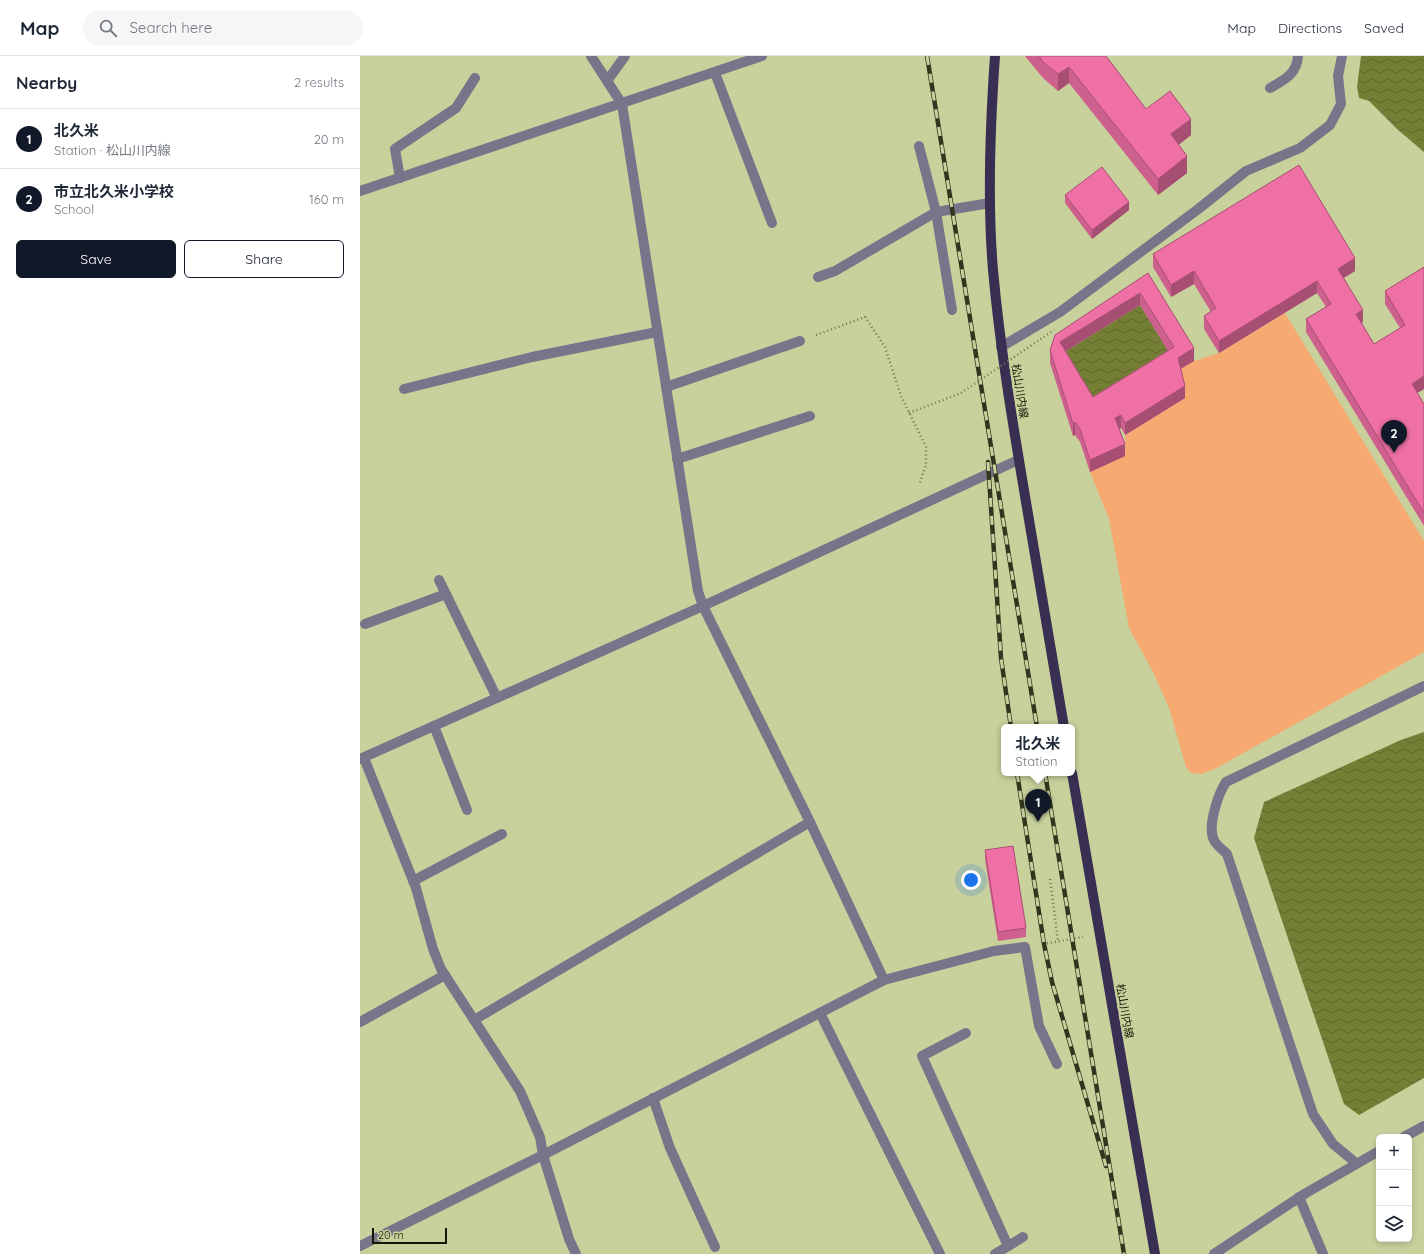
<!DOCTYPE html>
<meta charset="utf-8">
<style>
body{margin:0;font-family:Quicksand,"Noto Sans JP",sans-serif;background:#f6f6f7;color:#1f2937}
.controls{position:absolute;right:12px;bottom:12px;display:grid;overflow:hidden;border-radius:6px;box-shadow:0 2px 6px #0003}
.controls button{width:36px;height:36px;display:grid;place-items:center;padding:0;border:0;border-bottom:1px solid #e0e1e3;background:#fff;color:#1f2937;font:20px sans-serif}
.scale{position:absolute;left:12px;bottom:10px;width:75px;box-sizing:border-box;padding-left:4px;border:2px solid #151704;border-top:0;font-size:11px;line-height:14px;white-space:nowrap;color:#151704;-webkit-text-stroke:3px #c8d19c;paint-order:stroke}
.you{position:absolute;left:611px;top:824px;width:14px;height:14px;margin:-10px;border:3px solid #fff;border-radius:50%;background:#1a73e8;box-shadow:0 0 0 6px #1a73e833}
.badge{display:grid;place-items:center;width:26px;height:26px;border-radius:50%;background:#111827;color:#fff;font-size:13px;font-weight:700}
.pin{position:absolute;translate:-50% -33px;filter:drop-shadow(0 1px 2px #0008)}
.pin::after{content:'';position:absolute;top:21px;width:14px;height:12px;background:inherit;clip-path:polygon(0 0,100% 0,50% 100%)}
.popup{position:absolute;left:641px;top:668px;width:74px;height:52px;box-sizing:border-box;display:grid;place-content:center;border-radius:6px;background:#fff;filter:drop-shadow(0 1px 3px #0005);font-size:13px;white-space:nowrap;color:#747a83}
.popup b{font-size:15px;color:#1f2937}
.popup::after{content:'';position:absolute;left:50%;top:100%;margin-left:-8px;border:8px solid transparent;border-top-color:#fff}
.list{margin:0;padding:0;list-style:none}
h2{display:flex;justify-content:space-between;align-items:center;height:52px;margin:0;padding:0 16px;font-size:17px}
h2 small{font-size:13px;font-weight:400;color:#747a83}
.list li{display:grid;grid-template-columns:26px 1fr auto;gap:12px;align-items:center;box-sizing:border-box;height:60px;padding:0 16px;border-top:1px solid #e0e1e3}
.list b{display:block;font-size:15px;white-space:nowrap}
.list p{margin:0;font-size:13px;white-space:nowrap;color:#747a83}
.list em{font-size:13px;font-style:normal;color:#747a83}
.actions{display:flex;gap:8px;padding:12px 16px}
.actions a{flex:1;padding:9px 0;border:1px solid #111827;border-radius:6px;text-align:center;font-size:14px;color:#111827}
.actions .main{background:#111827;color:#fff}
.icon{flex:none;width:22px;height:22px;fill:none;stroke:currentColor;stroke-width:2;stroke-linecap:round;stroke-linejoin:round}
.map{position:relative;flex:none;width:1064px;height:1198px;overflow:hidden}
header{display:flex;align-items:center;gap:24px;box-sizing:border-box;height:56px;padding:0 20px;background:#fff;border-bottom:1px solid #e0e1e3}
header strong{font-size:19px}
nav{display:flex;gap:22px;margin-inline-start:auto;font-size:14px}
.search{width:280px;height:36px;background:#f6f6f7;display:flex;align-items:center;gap:10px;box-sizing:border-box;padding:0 14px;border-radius:22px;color:#747a83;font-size:15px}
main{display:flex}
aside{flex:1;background:#fff}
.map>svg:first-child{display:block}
.pitch{fill:#f6a970}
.water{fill:url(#water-waves)}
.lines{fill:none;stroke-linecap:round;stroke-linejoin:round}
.path{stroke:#6f7551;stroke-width:2.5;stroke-dasharray:1 3;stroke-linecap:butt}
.minor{stroke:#797489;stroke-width:10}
.major{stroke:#392f52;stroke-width:10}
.rail-casing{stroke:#32351d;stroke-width:4.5}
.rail{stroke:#c8d19c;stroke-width:3;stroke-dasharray:9;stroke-linecap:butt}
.path-bridge{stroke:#6f7551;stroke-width:2.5;stroke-dasharray:1 3;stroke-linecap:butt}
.wall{fill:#ce608d;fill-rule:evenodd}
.shaded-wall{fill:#a74e73}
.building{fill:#ef70a4;stroke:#a74e73;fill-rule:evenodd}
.labels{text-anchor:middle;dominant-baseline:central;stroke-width:4;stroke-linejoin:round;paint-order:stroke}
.street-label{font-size:11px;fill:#151704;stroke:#c8d19c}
</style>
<header>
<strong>Map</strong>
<div class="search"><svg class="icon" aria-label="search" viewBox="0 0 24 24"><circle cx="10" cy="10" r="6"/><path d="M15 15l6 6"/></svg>Search here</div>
<nav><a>Map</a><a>Directions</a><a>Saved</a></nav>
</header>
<main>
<aside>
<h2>Nearby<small>2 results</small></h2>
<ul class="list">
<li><span class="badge">1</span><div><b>北久米</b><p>Station · 松山川内線</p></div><em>20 m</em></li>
<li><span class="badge">2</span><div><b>市立北久米小学校</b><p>School</p></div><em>160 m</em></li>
</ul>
<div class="actions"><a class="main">Save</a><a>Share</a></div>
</aside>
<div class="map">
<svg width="1064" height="1198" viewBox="0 0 1064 1198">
<defs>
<pattern id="water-waves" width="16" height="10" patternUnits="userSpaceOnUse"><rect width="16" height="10" fill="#747f35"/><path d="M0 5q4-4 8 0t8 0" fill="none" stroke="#5e672b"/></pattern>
</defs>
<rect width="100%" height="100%" fill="#c8d19c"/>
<polygon class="pitch" points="925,257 1064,485 1064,596 855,713 841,718 831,717 826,711 809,652 793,616 769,572 749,463 730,416 765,400 765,379 825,342 818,314 834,305 859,297"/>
<g class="water">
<polygon points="1001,0 1064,0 1064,96 1037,73 1009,45 999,42 997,31"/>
<polygon points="780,249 814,304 733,354 700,299"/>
<polygon points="1064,676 1064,1022 999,1059 984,1048 894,782 904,746 1041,684"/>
</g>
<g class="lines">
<g class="path">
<polyline points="456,279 505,261 525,291 541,340 566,391 566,409 559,429"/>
<polyline points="549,357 601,337"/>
<polyline points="690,823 698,885"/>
<polyline points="683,888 723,881"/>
</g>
<g class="minor">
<polyline points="231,0 262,48 338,535 343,550 450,766 524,924"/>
<polyline points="355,17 412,167"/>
<polyline points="247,25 265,0"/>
<path d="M 910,32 C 924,24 937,18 938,0"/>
<polyline points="559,90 576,156 592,254"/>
<polyline points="40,122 35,93 96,52 115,22"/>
<polyline points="0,135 402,0"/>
<polyline points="458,221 475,215 576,156 630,147"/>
<polyline points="641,291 700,256 837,154 886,115 940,92 970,69 981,48 978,20 982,0"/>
<polyline points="306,331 440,285"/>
<polyline points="44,333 172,301 297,276"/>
<polyline points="317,403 450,360"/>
<polyline points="79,524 137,642"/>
<polyline points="5,568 86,538"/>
<polyline points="74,670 107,754"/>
<polyline points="4,702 56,832 73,893 81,913 160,1035 180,1081 183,1099 209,1183 216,1198"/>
<polyline points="0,703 343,550 658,404"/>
<polyline points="53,825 142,778"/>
<polyline points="460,957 580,1198"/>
<polyline points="114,964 450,766"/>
<polyline points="0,966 85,919"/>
<polyline points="606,977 562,1000 648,1190"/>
<polyline points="293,1042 310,1092 355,1191"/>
<polyline points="1044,1081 1064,1070"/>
<path d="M 996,1107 L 973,1088 L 953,1058 L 867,798 C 863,794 856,789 854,784 C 847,771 858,738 866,726 L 1064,630"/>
<polyline points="939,1141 963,1198"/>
<polyline points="0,1190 183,1099 524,924 634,895 665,891 679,970 697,1008"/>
<polyline points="635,1198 663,1181"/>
<polyline points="854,1198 946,1137 1019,1095"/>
</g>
<g class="major">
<path d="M 635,0 C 630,71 627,143 633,214 C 640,292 653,369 666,446 C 679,521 691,596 704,671"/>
<polyline points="712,717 795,1198"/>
</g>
<g class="rail-casing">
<g id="rail">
<polyline points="567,0 677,671"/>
<polyline points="628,406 641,602 651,671"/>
<polyline points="657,717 684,888 692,926 746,1110"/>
<polyline points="685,717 764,1198"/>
</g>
</g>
<use href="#rail" class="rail"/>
<polyline class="path-bridge" points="601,337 694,274"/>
</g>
<g class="wall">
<polygon points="665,0 746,0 786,53 831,79 818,89 827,117 798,139 709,27 698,35 683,22"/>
<polygon points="705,139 769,154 732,183 705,147"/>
<polygon points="793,198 995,215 984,222 1003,266 1001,267 1014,288 1040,272 1025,248 1025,235 1064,211 1064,333 1057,337 1064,348 1064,470 946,276 946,263 966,251 957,237 859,297 844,273 844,260 851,256 834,228 811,241 793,211"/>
<path d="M 788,217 L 834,305 L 821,313 L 825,342 L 765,379 L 761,372 L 759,373 L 765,400 L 730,416 L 720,386 L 715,379 L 713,380 L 690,307 L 690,294 ZM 780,249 L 808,295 L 733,341 L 705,295 Z"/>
<polygon points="625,794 666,872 666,881 638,885 625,803"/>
</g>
<g class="shaded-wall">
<polygon points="709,11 709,27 698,35 698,18"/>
<polygon points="831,63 831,79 811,95 811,78"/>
<polygon points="827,100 827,117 798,139 798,123"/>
<polygon points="769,146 769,154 732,183 732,174"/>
<polygon points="995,202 995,215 978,225 978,213"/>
<polygon points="834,215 834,228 811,241 811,229"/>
<polygon points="957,225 957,237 859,297 859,285"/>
<polygon points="780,237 780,249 700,299 700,286"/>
<polygon points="1003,254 1003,266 996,270 996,258"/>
<polygon points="834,292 834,305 818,314 818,302"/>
<polygon points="1064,320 1064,333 1052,340 1052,328"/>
<polygon points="825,330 825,342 765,379 765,367"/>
<polygon points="761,359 761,372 755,375 755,362"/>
<polygon points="715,366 715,379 713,380 713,368"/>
<polygon points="765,388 765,400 730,416 730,404"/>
</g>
<g class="building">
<polygon points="679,0 746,0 786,53 810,35 831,63 811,78 827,100 798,123 709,11 698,18 683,6"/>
<polygon points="939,109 995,202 978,213 1003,254 996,258 1014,288 1045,269 1025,235 1064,211 1064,320 1052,328 1064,348 1064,457 946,263 971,248 957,225 859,285 844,260 856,252 834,215 811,229 793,198"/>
<polygon points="742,111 769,146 732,174 705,139"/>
<path d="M 788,217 L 834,292 L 818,302 L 825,330 L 765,367 L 761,359 L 755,362 L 765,388 L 730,404 L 720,373 L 715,366 L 713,368 L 690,294 L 695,279 ZM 780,237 L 814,291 L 733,341 L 700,286 Z"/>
<polygon points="653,790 666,872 638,876 625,794"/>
</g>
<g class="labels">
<g class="street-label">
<text transform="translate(660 335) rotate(81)">松山川内線</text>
<text transform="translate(765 955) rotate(80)">松山川内線</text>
</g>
</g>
</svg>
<div class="controls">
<button>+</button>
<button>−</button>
<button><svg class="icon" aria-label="layers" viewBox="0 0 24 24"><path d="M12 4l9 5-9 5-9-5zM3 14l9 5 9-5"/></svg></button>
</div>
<div class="scale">20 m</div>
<div class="you"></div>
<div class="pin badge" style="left:678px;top:766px">1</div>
<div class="popup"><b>北久米</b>Station</div>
<div class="pin badge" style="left:1034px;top:397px">2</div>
</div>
</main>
